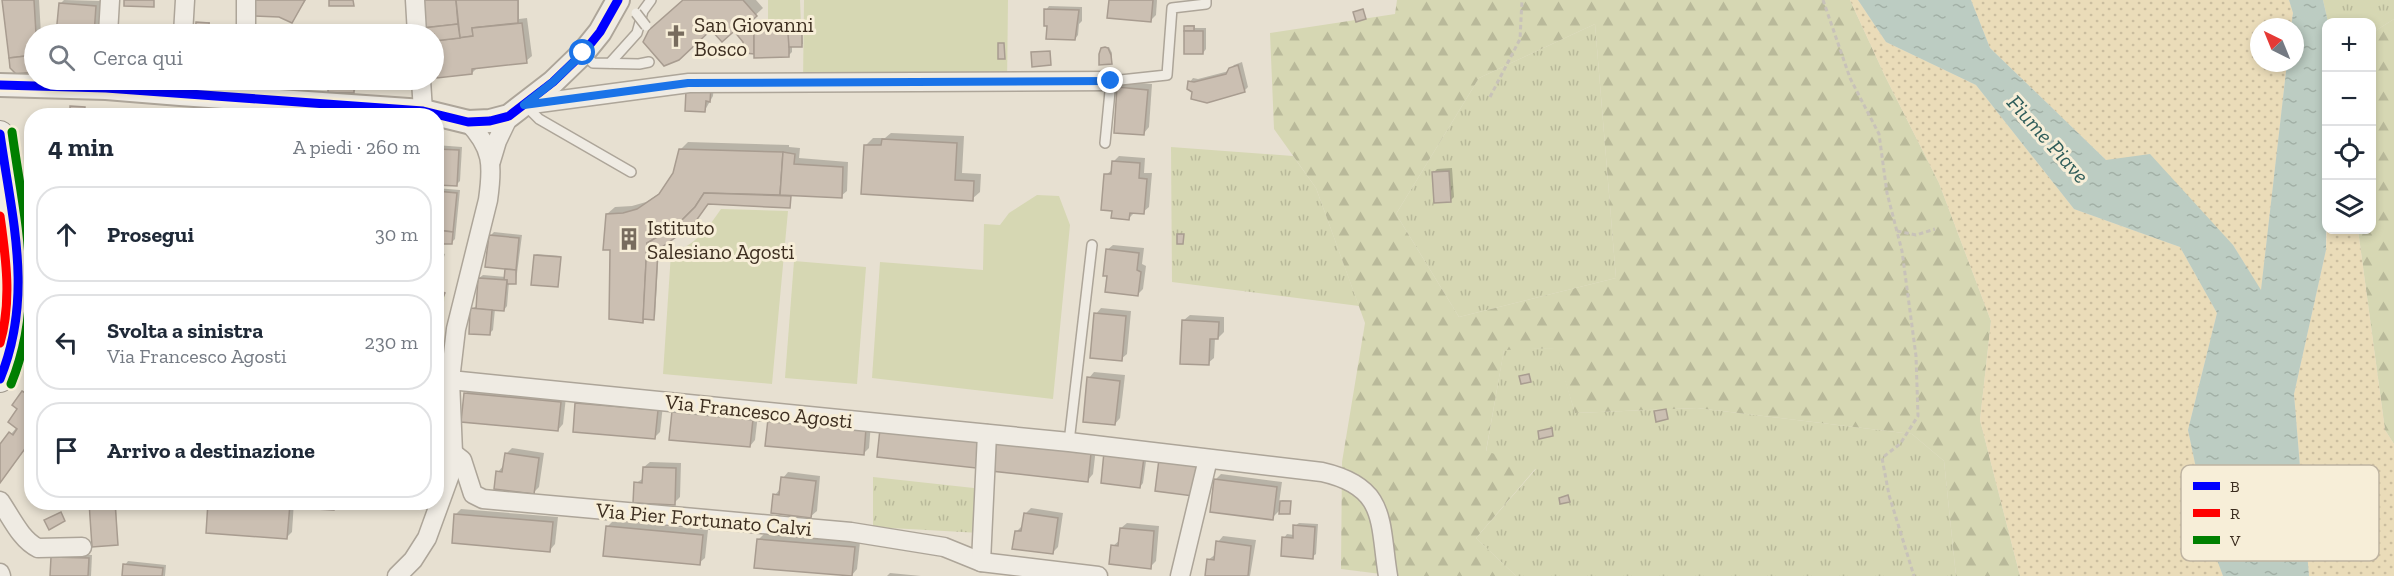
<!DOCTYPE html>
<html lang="it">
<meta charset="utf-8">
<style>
body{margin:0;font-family:"Zilla Slab",serif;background:#f2f2f3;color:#1f2937}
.controls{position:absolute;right:18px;top:18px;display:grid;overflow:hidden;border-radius:12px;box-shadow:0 3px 9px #0003}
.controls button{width:54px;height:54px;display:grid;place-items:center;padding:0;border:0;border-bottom:2px solid #e0e1e3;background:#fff;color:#1f2937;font:30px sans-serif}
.compass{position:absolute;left:2250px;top:18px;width:54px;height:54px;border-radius:50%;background:#fff;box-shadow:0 3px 9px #0003;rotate:317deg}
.stop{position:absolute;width:18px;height:18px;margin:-14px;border:4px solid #1a73e8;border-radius:50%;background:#fff}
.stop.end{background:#1a73e8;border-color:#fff;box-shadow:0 2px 6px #0008}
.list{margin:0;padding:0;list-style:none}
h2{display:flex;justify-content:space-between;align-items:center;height:78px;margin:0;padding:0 24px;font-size:26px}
h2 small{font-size:20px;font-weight:400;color:#747a83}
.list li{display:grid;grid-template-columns:39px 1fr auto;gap:18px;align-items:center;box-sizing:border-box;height:96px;margin:0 12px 12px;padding:0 12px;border:2px solid #e0e1e3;border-radius:24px}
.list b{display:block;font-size:22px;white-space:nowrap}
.list p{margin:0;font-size:20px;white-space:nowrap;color:#747a83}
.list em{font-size:20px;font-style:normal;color:#747a83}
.icon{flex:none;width:33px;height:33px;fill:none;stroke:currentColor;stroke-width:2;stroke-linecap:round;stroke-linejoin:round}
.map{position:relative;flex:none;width:2394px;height:576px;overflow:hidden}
.search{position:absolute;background:#fff;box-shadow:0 3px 9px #0003;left:24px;top:24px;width:420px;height:66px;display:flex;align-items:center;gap:15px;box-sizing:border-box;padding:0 21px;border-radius:33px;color:#747a83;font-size:22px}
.panel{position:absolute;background:#fff;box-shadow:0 3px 9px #0003;left:24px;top:108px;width:420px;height:402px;border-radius:24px}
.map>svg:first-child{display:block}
.grass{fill:url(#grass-tufts)}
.forest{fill:url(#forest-firs);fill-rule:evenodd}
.sand{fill:url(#sand-dots)}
.garden{fill:#d6d7b3}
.water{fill:url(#water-ripples)}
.shadow{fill:#0003}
.building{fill:#cbbfb2;stroke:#a89c90;stroke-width:1.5}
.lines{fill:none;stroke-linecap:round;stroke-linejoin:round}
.service-casing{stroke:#ada599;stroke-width:12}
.minor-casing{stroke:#ada599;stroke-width:21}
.tertiary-casing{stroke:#ada599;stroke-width:26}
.secondary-casing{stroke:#9c958a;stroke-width:28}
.path{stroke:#c8c2b9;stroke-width:3;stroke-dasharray:4.5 3;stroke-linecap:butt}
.service{stroke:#efebe3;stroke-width:9}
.minor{stroke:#efebe3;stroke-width:18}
.tertiary{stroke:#efebe3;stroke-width:22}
.secondary{stroke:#efebe3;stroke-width:26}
.service-bridge-casing{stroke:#ada599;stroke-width:12;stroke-linecap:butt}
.service-bridge{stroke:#efebe3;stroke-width:9}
.bus-1-casing{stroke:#f7eed8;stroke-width:14}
.bus-2-casing{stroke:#f7eed8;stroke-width:14}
.bus-3-casing{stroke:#f7eed8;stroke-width:14}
.bus-1{stroke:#00f;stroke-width:9}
.bus-2{stroke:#f00;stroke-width:9}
.bus-3{stroke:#008000;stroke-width:9}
.route{stroke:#1a73e8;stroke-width:8}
.labels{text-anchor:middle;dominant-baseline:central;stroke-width:6;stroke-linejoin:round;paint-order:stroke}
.poi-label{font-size:21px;fill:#3d2e20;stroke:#f7eed8;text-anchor:start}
.street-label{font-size:21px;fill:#3d2e20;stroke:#f7eed8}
.water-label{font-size:22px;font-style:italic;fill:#2f5d5a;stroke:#f7eed8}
.key{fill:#f7eed8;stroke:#bfb4a1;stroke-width:1.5}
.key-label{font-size:16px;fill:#3d2e20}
</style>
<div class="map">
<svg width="2394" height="576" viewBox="0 0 2394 576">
<defs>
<pattern id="grass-tufts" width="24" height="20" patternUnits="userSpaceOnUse" patternTransform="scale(1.5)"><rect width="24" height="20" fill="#d6d7b3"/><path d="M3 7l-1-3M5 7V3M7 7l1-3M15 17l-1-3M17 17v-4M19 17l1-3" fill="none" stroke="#b9b99a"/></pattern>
<pattern id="forest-firs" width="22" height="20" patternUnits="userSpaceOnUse" patternTransform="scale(1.5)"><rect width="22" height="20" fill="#d6d7b3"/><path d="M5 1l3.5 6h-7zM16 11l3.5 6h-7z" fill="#b9b99a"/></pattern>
<pattern id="sand-dots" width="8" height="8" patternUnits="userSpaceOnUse" patternTransform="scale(1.5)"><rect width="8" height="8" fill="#eadcb9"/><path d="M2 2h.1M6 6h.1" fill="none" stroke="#cabd9f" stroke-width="1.8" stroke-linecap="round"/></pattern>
<pattern id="water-ripples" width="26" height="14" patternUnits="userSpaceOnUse" patternTransform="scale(1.5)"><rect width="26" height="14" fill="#bcccc2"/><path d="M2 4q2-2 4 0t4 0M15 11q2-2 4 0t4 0" fill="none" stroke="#a2b0a6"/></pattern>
</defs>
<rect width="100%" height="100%" fill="#e7e0d1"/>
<g class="grass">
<polygon points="2323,0 2394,0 2394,19 2372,33 2372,22 2328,22"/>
<polygon points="1595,24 1616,278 1459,317 1396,214 1479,78"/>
<polygon points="1171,147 1293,156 1316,188 1359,306 1172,282"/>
<polygon points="1556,348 1575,413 1697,408 1912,434 1944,461 1956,576 1516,576 1476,538 1536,469 1486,452 1504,349"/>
<polygon points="873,477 983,489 980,533 873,527"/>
</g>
<g class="forest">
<path d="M 1397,0 L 1850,0 L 1885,76 L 1939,183 L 1991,321 L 1980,420 L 2020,576 L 1956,576 L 1944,461 L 1912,434 L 1697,408 L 1575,413 L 1555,348 L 1504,350 L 1486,451 L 1536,468 L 1476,538 L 1516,576 L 1381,576 L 1381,574 L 1341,569 L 1342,462 L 1365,323 L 1316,188 L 1274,129 L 1270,33 L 1395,14 ZM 1595,24 L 1616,278 L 1459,317 L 1396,214 L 1479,78 Z"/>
<polygon points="2394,19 2394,444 2385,430 2358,230 2372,230 2372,33"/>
</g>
<g class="sand">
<polygon points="1850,0 1858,0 1886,42 1976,85 2074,209 2180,247 2217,313 2188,430 2213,548 2223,576 2020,576 1980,420 1991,321 1939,183 1885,76"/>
<polygon points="1971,0 2289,0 2293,13 2291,27 2259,27 2259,63 2287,63 2261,291 2233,245 2106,160 1990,48"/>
<polygon points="2327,230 2358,230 2385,430 2394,444 2394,576 2309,576 2294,394 2326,250"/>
</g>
<g class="garden">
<polygon points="768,0 800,0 801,24 768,25"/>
<polygon points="804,0 1008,0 1007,87 803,82"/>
<polygon points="1037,195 1059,196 1070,225 1053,399 872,378 880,262 983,270 984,224 1000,225 1009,213"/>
<path d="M 721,209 L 788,211 L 772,384 L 663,374 L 671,253 C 695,246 708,228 721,209 Z"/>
<polygon points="794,261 866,267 857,384 785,378"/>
<polygon points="437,289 445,293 437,365"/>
</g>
<polygon class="water" points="1858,0 1971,0 1990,48 2106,160 2150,154 2233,245 2261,290 2287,63 2295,63 2295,27 2291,27 2293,13 2289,0 2323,0 2328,22 2326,22 2326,250 2294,394 2309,576 2223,576 2213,549 2188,430 2217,313 2180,247 2074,209 1976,85 1886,42"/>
<g class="shadow">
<polygon points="4,0 39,0 41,34 34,34 34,70 17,72"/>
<polygon points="64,0 101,1 99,34 58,34 60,4"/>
<polygon points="254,0 306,0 292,21"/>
<polygon points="422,0 519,0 519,19 527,18 532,56 526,61 478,67 472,73 434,73 434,34 425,34"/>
<polygon points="684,0 756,0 763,8 748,22 756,32 759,29 792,28 792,33 802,33 803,44 792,45 792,52 788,56 745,41 734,29"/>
<polygon points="1111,0 1157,0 1156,15 1150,21"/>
<polygon points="1049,6 1082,7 1082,21 1079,24 1078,35 1075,39 1049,25 1046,10"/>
<polygon points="199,22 210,22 210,34 197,34"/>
<polygon points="1187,25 1195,25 1195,28 1206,28 1206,49 1203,53 1185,27"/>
<polygon points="128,30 159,30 159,34 124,34"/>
<polygon points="1103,47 1109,47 1112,53 1111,63"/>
<polygon points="1242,62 1248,87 1245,90 1194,91 1190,82 1193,78 1198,79 1229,71 1234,65"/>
<polygon points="329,80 368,80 364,83 357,83 357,88 354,92 329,92"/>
<polygon points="1124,82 1152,84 1149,127 1144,133 1118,88"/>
<polygon points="714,84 713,96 705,110 697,88"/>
<polygon points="166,109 196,112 195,116 160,116"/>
<polygon points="217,110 245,112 245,116 214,116"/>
<polygon points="269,112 297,115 297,116 265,116"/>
<polygon points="891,133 964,136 962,173 981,174 980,192 972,199 866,145 873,138 885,138"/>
<polygon points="688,142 789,145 789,147 800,148 799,158 848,162 847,191 841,196 791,194 789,207 708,203 659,248 655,317 646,318 642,321 612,249 607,214 615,207 632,206 646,202 664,190 674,174 680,150"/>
<polygon points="436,145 462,147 460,181 456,185 436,183"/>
<polygon points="1119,156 1145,158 1144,173 1152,173 1149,207 1143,212 1134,213 1129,218 1113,209 1106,175 1113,169 1113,162"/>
<polygon points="1452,168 1454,197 1450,201 1433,173 1437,169"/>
<polygon points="436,188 460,190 455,239 451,243 436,242"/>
<polygon points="494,232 522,235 516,281 509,282 507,306 504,310 495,309 493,330 489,334 471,309 477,306 479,278 483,275 506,277 508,268 490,236"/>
<polygon points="1113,245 1144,248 1142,264 1146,266 1143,289 1137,295 1108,274 1107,250"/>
<polygon points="436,251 445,254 436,280"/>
<polygon points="537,254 561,256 557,286 535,255"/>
<polygon points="1101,308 1131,311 1127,354 1121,359 1096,314"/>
<polygon points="1190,315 1224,317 1224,332 1218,338 1215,338 1214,358 1208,363 1184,320"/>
<polygon points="1094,372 1125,375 1120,418 1115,424 1089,378"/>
<polygon points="29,386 32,388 32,439 0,447 17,427 20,409 14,405"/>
<polygon points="471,388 566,397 563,424 558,430 466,393"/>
<polygon points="583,398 663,405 660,432 654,438 577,404"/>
<polygon points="673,412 758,414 755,440 750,446"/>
<polygon points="871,423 869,448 863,454 767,445"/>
<polygon points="512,448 544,453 539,487 533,493 498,472 503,466 506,454"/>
<polygon points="1096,448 1093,474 1088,480 993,469"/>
<polygon points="1110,449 1147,454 1143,483 1140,487"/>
<polygon points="650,462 681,463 680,497 674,503 636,483 644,478 644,467"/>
<polygon points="788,472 820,476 817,511 811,516 775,495 780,489 783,478"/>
<polygon points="1221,474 1282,482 1279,503 1282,500 1291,501 1291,511 1280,510 1272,518 1215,480"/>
<polygon points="90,502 116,502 117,544"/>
<polygon points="210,502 294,502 292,532 286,538"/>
<polygon points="1031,508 1063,513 1058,547 1052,553 1017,531 1022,526 1025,514"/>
<polygon points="461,509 558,517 555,544 550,550 456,514"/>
<polygon points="613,521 708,530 705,558 699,563 607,527"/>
<polygon points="1127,523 1159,526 1156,561 1150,567 1113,546 1120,540 1121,528"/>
<polygon points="1299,523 1318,524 1316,554 1312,557 1284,538 1287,534 1294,535 1295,526"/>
<polygon points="764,534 860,542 857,569 852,575 758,540"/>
<polygon points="1223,536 1256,540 1250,576 1211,576 1208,560 1216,554 1218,542"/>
<polygon points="56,554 92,555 91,576 52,576 53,558"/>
<polygon points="128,561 166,565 165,576 124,576 125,565"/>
<polygon points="890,573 921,576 887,576"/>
</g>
<g class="building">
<polygon points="2,0 34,0 36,34 34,55 9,58"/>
<polygon points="124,0 154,0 154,7 124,6"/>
<polygon points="253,0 305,0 292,23 279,17 252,16"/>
<polygon points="329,0 353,0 354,6 329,6"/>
<polygon points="421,0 456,0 458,24 423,28"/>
<polygon points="456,0 518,0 518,23 472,28 473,36 460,38"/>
<polygon points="683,0 743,0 757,16 743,29 740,26 722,42 711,30 679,60 664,66 643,42 649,30"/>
<polygon points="1109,0 1153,0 1151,22 1107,18"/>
<polygon points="59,3 96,6 94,34 56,34"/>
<polygon points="1044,9 1079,10 1075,40 1046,39 1047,26 1044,26"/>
<polygon points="1363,9 1366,19 1356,22 1353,12"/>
<polygon points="196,22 209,23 209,34 195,34"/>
<polygon points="522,23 527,63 472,69 472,74 437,78 434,41 473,36 472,28"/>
<polygon points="458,24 460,38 434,41 434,34 424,34 423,28"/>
<polygon points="748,24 754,32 754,54 744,53 743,42 734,31 740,26 743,29"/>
<rect x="1184" y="26" width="10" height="5"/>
<polygon points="789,31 789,57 754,58 754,32"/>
<rect x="1184" y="31" width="19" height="23"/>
<rect x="122" y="33" width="34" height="1"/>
<polygon points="788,34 802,34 802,47 789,47"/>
<polygon points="998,43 1004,43 1005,59 998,59"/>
<polygon points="1105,47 1108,48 1111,55 1112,64 1099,65 1099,54 1101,48"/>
<polygon points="1050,51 1051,65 1032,67 1031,52"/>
<polygon points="34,55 34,72 16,74 10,68 9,58"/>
<polygon points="1238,65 1245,92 1207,103 1191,99 1192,92 1187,89 1188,81 1194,82 1226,74 1229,68"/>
<polygon points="328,80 365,80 365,84 354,84 354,93 328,93"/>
<polygon points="711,87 710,102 706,101 705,112 685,111 686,90"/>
<polygon points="1117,87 1148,90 1144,135 1114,133"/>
<polygon points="70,106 85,107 84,116 70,116"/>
<polygon points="212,113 242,115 242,116 212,116"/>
<polygon points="882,139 957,143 955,180 974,181 973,201 861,194 864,145 881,145"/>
<polygon points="436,149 459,150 457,186 436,185"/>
<polygon points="679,149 783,152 780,195 704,193 695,207 675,227 647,243 643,323 609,319 610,250 603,250 606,214 623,213 637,209 659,194 673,173"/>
<polygon points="783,152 795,154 794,164 843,167 842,198 780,195"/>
<polygon points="1112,161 1140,163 1139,178 1147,179 1144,214 1130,213 1129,220 1111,218 1112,211 1101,210 1104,174 1111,174"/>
<polygon points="1449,171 1451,202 1434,203 1432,172"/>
<polygon points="436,191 457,193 453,232 436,230"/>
<polygon points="704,193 791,196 790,208 708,204 693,225 658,250 654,320 643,319 647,243 675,227 695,207"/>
<polygon points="436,230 453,232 452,244 436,244"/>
<polygon points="1177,234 1184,234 1183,244 1177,244"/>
<polygon points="489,235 519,238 516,270 485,267"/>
<polygon points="1106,249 1139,253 1137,270 1141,272 1138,296 1105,292 1107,276 1103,276"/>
<polygon points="436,255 443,257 436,276"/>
<polygon points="534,255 561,257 558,287 531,285"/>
<polygon points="505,269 516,270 516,284 507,284 507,280 504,280"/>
<polygon points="478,278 507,280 504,311 476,309"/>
<polygon points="436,289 445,293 436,315"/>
<polygon points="470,308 492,310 490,335 469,334"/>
<polygon points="1094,313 1126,316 1122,361 1090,358"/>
<polygon points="1182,320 1219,322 1218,339 1210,339 1209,365 1180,364"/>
<polygon points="1529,374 1531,382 1521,384 1519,376"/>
<polygon points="1087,377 1120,381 1115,425 1083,422"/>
<polygon points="22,391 32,397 32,439 0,483 0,444 9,432 13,435 17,429 8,422 17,409 12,405"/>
<polygon points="464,393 561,402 558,431 461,422"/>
<polygon points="575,403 658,410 655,439 573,432"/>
<polygon points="1666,409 1668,419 1656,422 1654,411"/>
<polygon points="672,411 753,419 750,447 669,440"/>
<polygon points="768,419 866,428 864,455 765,446"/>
<polygon points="1552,428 1553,436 1539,439 1538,431"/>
<polygon points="880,429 978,439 976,468 877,457"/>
<polygon points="995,442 1091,453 1088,482 991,471"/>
<polygon points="1104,452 1144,457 1140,488 1101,483"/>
<polygon points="505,453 539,458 534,494 494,489 496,471 502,472"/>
<polygon points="1159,459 1198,465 1193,496 1155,491"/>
<polygon points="643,467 676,468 675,505 633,503 634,482 642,483"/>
<polygon points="781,477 816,481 811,518 771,513 773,494 779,495"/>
<polygon points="1214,479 1277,487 1273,520 1210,512"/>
<polygon points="1568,495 1570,502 1560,504 1559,498"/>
<polygon points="1280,501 1291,501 1290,514 1279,514"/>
<polygon points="89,502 115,502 118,545 92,547"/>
<polygon points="208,502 290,504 287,539 206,533"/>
<polygon points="317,502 335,502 334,510 316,509"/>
<polygon points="61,512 65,521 49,530 44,520"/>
<polygon points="1024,513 1058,518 1053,554 1012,549 1015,531 1021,531"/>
<polygon points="454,514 553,522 550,552 452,543"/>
<polygon points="1293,525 1315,527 1313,559 1281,556 1282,537 1293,538"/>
<polygon points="606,526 703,535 700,565 603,556"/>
<polygon points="1120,528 1154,531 1151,569 1109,564 1111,545 1118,546"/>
<polygon points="757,539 855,547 852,576 754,568"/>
<polygon points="1216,541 1251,546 1248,576 1205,576 1207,559 1214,560"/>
<polygon points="51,557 89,558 88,576 50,576"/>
<polygon points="123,564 163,568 162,576 122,576"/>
</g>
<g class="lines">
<g class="service-casing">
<g id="service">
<polyline points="583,53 593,63 639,64 649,62"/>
<polyline points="610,63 637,33 643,11 651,0"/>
<polyline points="525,105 539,119 631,172"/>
<polyline points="1105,143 1111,81 1167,75 1172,8 1206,4 1206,0"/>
<polyline points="1069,442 1092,245"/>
</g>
</g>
<g class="minor-casing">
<g id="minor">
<polyline points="415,0 417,34"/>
<polyline points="108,34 110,0"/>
<polyline points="183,34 185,0"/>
<polyline points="246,34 246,0"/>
<polyline points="421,80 423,111"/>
<polyline points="245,98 246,80"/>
<polyline points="524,105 689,83 1111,81"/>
<polyline points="491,161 497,141 509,116"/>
<path d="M 450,380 L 1069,442 L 1322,472 C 1388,487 1379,522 1388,576"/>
<polyline points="453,453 462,460 473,494 483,499 851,532 944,547 981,562 1098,576"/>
<path d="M 0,501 C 11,517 21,540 38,548 L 82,547"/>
<polyline points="981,562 987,434"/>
<polyline points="0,573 1,576"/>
<path d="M 397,576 L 413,560 L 427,538 L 451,472 L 453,453 L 450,380 L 456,329 L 488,200 C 493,165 493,148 468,122"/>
<polyline points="1180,576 1208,459"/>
</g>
</g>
<g class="tertiary-casing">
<polyline id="tertiary" points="0,85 106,88 180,94 423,111 468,122 490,121 509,116 553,82 583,53 600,32 618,0"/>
</g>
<g class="secondary-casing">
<path id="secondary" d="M 0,134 C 7,187 20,251 19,303 C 18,328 10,356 0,379"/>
</g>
<g class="path">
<polyline points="1823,0 1850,78 1879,134 1887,193 1902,251 1916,356 1918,416 1900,444 1882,458 1889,495 1914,576"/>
<polyline points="1490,97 1520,39 1522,0"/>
<polyline points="1897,231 1916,235 1935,229"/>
</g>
<use href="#service" class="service"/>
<use href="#minor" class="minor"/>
<use href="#tertiary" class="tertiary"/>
<use href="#secondary" class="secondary"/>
<g class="service-bridge-casing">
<polyline id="service-bridge" points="636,13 646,26"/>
</g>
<use href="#service-bridge" class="service-bridge"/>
<g class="bus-1-casing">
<g id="bus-1">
<polyline points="0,85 106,88 423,111 468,122 490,121 509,116 553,82 583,53 600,32 618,0"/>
<path d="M 0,134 C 12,219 34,296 0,379"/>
</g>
</g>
<g class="bus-2-casing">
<path id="bus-2" d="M 0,216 C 6,258 12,302 0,343"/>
</g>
<g class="bus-3-casing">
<path id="bus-3" d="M 11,384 C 46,298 24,220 12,132"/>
</g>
<use href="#bus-1" class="bus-1"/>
<use href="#bus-2" class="bus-2"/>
<use href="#bus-3" class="bus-3"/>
</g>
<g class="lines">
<polyline class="route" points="583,53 553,82 524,105 688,83 1111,81"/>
</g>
<defs>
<g id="church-bare" transform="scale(1.8)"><path d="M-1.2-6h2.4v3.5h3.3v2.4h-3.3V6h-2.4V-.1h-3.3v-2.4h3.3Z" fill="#786c5e" stroke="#f7eed8" stroke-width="2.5" paint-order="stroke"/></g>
<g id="building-bare" transform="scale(1.8)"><path d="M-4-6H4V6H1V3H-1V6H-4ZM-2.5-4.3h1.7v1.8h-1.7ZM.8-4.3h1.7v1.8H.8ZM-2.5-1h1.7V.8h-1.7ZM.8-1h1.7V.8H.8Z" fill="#786c5e" stroke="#f7eed8" stroke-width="2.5" paint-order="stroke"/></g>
</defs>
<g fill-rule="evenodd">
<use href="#church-bare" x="676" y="36"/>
<use href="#building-bare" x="629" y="239"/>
</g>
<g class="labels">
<g class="poi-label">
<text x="694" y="24">San Giovanni<tspan x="694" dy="24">Bosco</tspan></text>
<text x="647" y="227">Istituto<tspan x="647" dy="24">Salesiano Agosti</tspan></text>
</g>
<g class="street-label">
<text transform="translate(759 411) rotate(6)">Via Francesco Agosti</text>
<text transform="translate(704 519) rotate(5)">Via Pier Fortunato Calvi</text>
</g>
<g class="water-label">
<text transform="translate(2048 139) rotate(48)">Fiume Piave</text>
</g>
</g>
<rect x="2181" y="465" width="198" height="96" rx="9" class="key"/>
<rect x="2193" y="482" width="27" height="8" fill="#00f"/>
<rect x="2193" y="509" width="27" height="8" fill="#f00"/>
<rect x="2193" y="536" width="27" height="8" fill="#008000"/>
<g class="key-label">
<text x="2230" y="492">B</text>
<text x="2230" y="519">R</text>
<text x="2230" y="546">V</text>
</g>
</svg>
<div class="controls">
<button>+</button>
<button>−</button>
<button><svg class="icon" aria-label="locate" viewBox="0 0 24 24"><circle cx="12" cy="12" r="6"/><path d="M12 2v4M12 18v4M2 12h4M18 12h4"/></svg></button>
<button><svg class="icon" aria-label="layers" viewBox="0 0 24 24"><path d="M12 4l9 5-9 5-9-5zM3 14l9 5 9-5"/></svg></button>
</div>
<svg class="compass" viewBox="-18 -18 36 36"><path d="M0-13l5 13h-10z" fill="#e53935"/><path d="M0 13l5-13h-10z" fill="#747a83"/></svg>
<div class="stop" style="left:583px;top:53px"></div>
<div class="stop end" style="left:1111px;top:81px"></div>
<div class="search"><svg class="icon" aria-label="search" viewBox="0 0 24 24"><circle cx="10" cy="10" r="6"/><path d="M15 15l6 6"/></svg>Cerca qui</div>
<section class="panel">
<h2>4 min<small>A piedi · 260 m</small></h2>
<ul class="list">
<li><svg class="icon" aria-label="ahead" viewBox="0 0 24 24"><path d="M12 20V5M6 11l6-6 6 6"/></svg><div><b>Prosegui</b></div><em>30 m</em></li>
<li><svg class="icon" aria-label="left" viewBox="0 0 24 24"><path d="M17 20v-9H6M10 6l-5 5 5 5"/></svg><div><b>Svolta a sinistra</b><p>Via Francesco Agosti</p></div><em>230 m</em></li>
<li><svg class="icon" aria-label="arrive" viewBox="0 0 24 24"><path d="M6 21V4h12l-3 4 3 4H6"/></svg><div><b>Arrivo a destinazione</b></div></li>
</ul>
</section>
</div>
